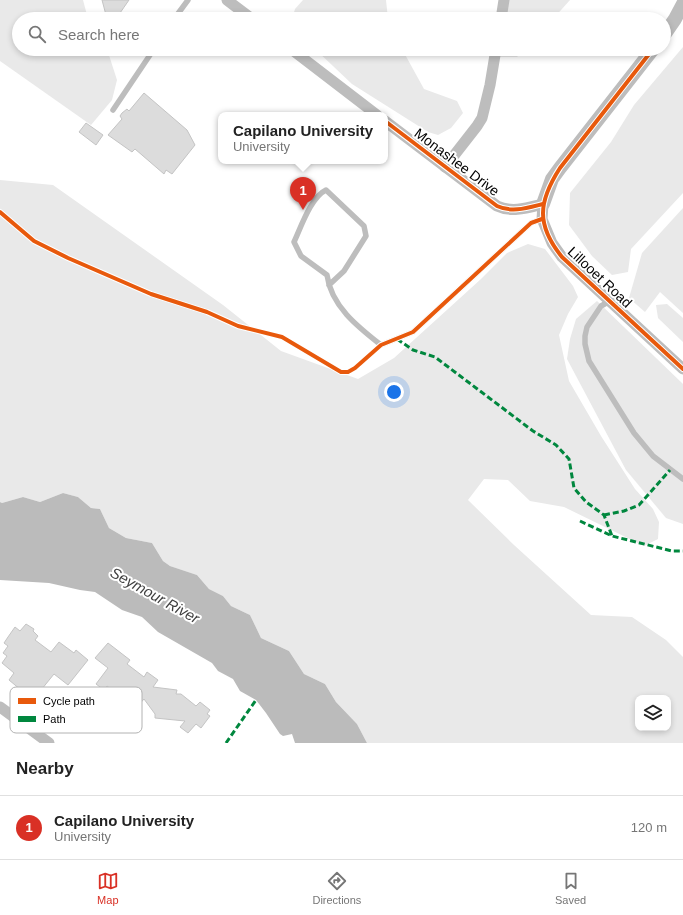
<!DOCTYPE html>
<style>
body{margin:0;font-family:Arial,sans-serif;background:#f2f2f2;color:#222}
.controls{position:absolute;right:12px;bottom:12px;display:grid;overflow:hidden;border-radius:8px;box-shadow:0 2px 6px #0003}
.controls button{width:36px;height:36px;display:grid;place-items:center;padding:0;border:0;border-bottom:1px solid #e0e0e0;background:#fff;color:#222;font:20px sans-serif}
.you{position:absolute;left:394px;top:392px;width:14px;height:14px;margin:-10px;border:3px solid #fff;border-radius:50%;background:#1a73e8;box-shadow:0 0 0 6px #1a73e833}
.badge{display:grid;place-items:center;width:26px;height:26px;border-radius:50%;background:#d93025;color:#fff;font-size:13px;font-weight:700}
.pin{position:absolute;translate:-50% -33px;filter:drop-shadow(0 1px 2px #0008)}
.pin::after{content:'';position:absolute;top:21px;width:14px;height:12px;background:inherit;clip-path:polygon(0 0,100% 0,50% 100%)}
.popup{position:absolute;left:218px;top:112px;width:170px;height:52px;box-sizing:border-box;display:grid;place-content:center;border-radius:8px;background:#fff;filter:drop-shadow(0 1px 3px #0005);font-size:13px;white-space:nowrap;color:#767676}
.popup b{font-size:15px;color:#222}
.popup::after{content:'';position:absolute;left:50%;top:100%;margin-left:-8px;border:8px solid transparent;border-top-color:#fff}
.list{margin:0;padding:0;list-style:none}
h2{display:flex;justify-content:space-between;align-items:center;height:52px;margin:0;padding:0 16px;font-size:17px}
h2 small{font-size:13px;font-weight:400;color:#767676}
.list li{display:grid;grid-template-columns:26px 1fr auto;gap:12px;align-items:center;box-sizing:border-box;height:64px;padding:0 16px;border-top:1px solid #e0e0e0}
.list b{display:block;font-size:15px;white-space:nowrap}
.list p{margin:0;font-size:13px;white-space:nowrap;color:#767676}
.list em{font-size:13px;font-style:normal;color:#767676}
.icon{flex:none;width:22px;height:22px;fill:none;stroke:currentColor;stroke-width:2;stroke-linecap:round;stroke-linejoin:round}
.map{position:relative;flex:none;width:683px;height:743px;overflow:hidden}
.search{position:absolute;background:#fff;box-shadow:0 2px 6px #0003;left:12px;right:12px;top:12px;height:44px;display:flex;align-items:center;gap:10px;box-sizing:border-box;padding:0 14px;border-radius:22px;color:#767676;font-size:15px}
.sheet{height:116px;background:#fff}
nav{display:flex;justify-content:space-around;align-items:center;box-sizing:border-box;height:56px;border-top:1px solid #e0e0e0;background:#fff;font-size:11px;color:#767676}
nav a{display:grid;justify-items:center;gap:2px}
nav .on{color:#d93025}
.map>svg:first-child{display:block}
.green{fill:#e9e9e9;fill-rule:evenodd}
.water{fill:#bbb}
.building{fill:#dcdcdc;stroke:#c4c4c4}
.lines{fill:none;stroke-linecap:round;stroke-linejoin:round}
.service{stroke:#bdbdbd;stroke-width:5.5}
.minor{stroke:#bdbdbd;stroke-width:11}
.tertiary{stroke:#bdbdbd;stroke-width:14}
.quiet{stroke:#00873e;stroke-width:3;stroke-dasharray:6 3;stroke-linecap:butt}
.cycleway-casing{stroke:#fff;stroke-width:6}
.cycleway{stroke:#e8590c;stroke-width:4}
.labels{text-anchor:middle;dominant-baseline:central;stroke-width:4;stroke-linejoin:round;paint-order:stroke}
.street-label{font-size:14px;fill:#000;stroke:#fff}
.water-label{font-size:15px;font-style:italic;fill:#3f3f3f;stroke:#fff}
.key{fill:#fff;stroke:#b2b2b2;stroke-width:1}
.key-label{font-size:11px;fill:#000}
</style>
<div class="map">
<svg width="683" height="743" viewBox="0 0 683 743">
<rect width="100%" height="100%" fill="#fff"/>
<g class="green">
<polygon points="0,0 83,0 87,15 90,19 19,19 19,49 107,49 117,80 112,100 91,125 0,61"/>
<polygon points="303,0 386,0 388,19 292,19 295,9"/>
<polygon points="508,0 570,0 553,19 505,19"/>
<polygon points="683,47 683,193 631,249 628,272 612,275 592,256 569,225 570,193 611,142 634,105"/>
<polygon points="315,49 402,49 424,89 457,101 463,113 451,128 438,135 428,132 352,84"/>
<polygon points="500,49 525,49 517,57 499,57"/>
<path d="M 0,180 L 53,185 L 223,305 L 281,351 L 358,379 L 394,358 L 481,279 L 507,253 L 528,244 L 545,249 L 573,286 L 578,297 L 568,314 L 559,335 L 569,381 L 601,436 L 635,489 L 653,509 L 659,522 L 658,539 L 644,546 L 564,507 L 530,501 L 508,480 L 484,479 L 468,500 L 514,545 L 591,615 L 632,617 L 666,640 L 683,657 L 683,743 L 367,743 L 357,724 L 336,702 L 325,684 L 304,674 L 289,651 L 261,638 L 250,615 L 231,606 L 223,596 L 209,589 L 197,575 L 170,566 L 163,561 L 152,543 L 126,538 L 109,528 L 100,509 L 91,508 L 78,497 L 63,493 L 40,502 L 23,497 L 2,503 L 0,502 ZM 638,698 L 668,698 L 668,728 L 638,728 Z"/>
<polygon points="683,208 683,313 660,292 645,312 629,298 642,253"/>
<polygon points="597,301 683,384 683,524 666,518 626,470 567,359 570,339 576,319"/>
<polygon points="667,304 683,318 683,342 658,318 656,305"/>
</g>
<polygon class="water" points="63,493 78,497 91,508 100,509 109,528 126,538 152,543 163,561 170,566 197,575 209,589 223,596 231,606 250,615 261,638 289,651 304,674 325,684 336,702 357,724 367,743 295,743 292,734 283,736 280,734 266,713 256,700 240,691 233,679 218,671 212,663 158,632 142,617 122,610 95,592 80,590 49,583 0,580 0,502 2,503 23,497 40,502"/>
<g class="building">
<polygon points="102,0 129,0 120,13 106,15"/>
<polygon points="144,93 187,130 195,145 172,174 166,170 164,174 135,149 132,152 108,135 122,119 120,116 122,113 127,109 129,111"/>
<polygon points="86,123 103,135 96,145 79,132"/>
<polygon points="26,624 34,629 33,631 38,636 35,640 51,652 59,642 74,653 76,650 88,660 68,685 54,674 33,700 9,680 14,673 2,663 7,656 3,653 8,646 4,643 8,637 15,627 20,631"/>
<polygon points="108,643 130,660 127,664 144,677 147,672 158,680 153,687 177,690 176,694 181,694 196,706 200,702 210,710 207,714 210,716 201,728 196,724 188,733 180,727 185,721 155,718 155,714 144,699 136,708 107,686 104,690 96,684 108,668 95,658"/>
</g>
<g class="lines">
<g class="service">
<polyline points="174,19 188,0"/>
<polyline points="113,110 154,49"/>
<path d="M 329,285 L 344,271 L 366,236 L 364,226 L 326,190 C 311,197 301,227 294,242 L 301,256 L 327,275 C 331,306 358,327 381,345 L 413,332 L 531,223 L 542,219"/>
<polyline points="610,301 601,306 587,327 585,336 585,344 589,361 634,433 653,456 683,479"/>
</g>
<g class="minor">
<polyline points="227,0 252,19"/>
<polyline points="501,19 504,0"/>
<polyline points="291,49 377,115"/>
<path d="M 385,121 L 497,206 C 512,213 527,208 543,204 L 542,219 L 552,243 L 562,257 L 683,369"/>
<polyline points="445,167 477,126 482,118 490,85 496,49"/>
<polyline points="0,707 49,743"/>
</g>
<g class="tertiary">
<polyline points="664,35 675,19 683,4"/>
<polyline points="543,204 552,179 560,168 653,49"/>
</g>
<g class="quiet">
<polyline points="397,339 413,350 435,357 533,431 556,445 569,459 574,488 586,502 604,515 612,536"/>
<polyline points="604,515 624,511 639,505 670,470"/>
<polyline points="580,521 612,536 672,551 683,551"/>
<polyline points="226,743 256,700"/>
</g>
<g class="cycleway-casing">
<g id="cycleway">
<path d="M 653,49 L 560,168 C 538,202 536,225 562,257 L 683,369"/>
<path d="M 385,121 L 497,206 C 512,213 527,208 543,204"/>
<polyline points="0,212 34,241 68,258 151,294 207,312 238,326 282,337 341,372 348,372 355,368 381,345 413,332 531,223 542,219"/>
</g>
</g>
<use href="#cycleway" class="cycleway"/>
</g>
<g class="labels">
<g class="street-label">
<text transform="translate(457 162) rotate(37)">Monashee Drive</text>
<text transform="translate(600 277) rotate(43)">Lillooet Road</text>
</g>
<g class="water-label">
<text transform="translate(155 595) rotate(29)">Seymour River</text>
</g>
</g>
<rect x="10" y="687" width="132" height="46" rx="6" class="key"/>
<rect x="18" y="698" width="18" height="6" fill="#e8590c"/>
<rect x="18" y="716" width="18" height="6" fill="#00873e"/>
<g class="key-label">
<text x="43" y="705">Cycle path</text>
<text x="43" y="723">Path</text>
</g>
</svg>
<div class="controls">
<button><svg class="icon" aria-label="layers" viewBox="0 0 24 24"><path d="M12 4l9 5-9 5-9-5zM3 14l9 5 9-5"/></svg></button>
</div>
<div class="you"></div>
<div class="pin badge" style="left:303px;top:210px">1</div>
<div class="popup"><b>Capilano University</b>University</div>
<div class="search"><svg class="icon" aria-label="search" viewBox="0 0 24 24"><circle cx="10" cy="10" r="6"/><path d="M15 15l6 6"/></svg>Search here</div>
</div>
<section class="sheet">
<h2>Nearby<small></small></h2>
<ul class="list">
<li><span class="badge">1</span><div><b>Capilano University</b><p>University</p></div><em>120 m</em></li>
</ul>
</section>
<nav>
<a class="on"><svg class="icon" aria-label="map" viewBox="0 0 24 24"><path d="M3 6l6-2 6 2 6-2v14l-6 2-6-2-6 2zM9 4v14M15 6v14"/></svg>Map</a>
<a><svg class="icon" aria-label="directions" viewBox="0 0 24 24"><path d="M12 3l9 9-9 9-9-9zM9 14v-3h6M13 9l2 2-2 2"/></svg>Directions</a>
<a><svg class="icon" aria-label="saved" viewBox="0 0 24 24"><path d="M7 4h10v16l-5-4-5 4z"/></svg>Saved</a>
</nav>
